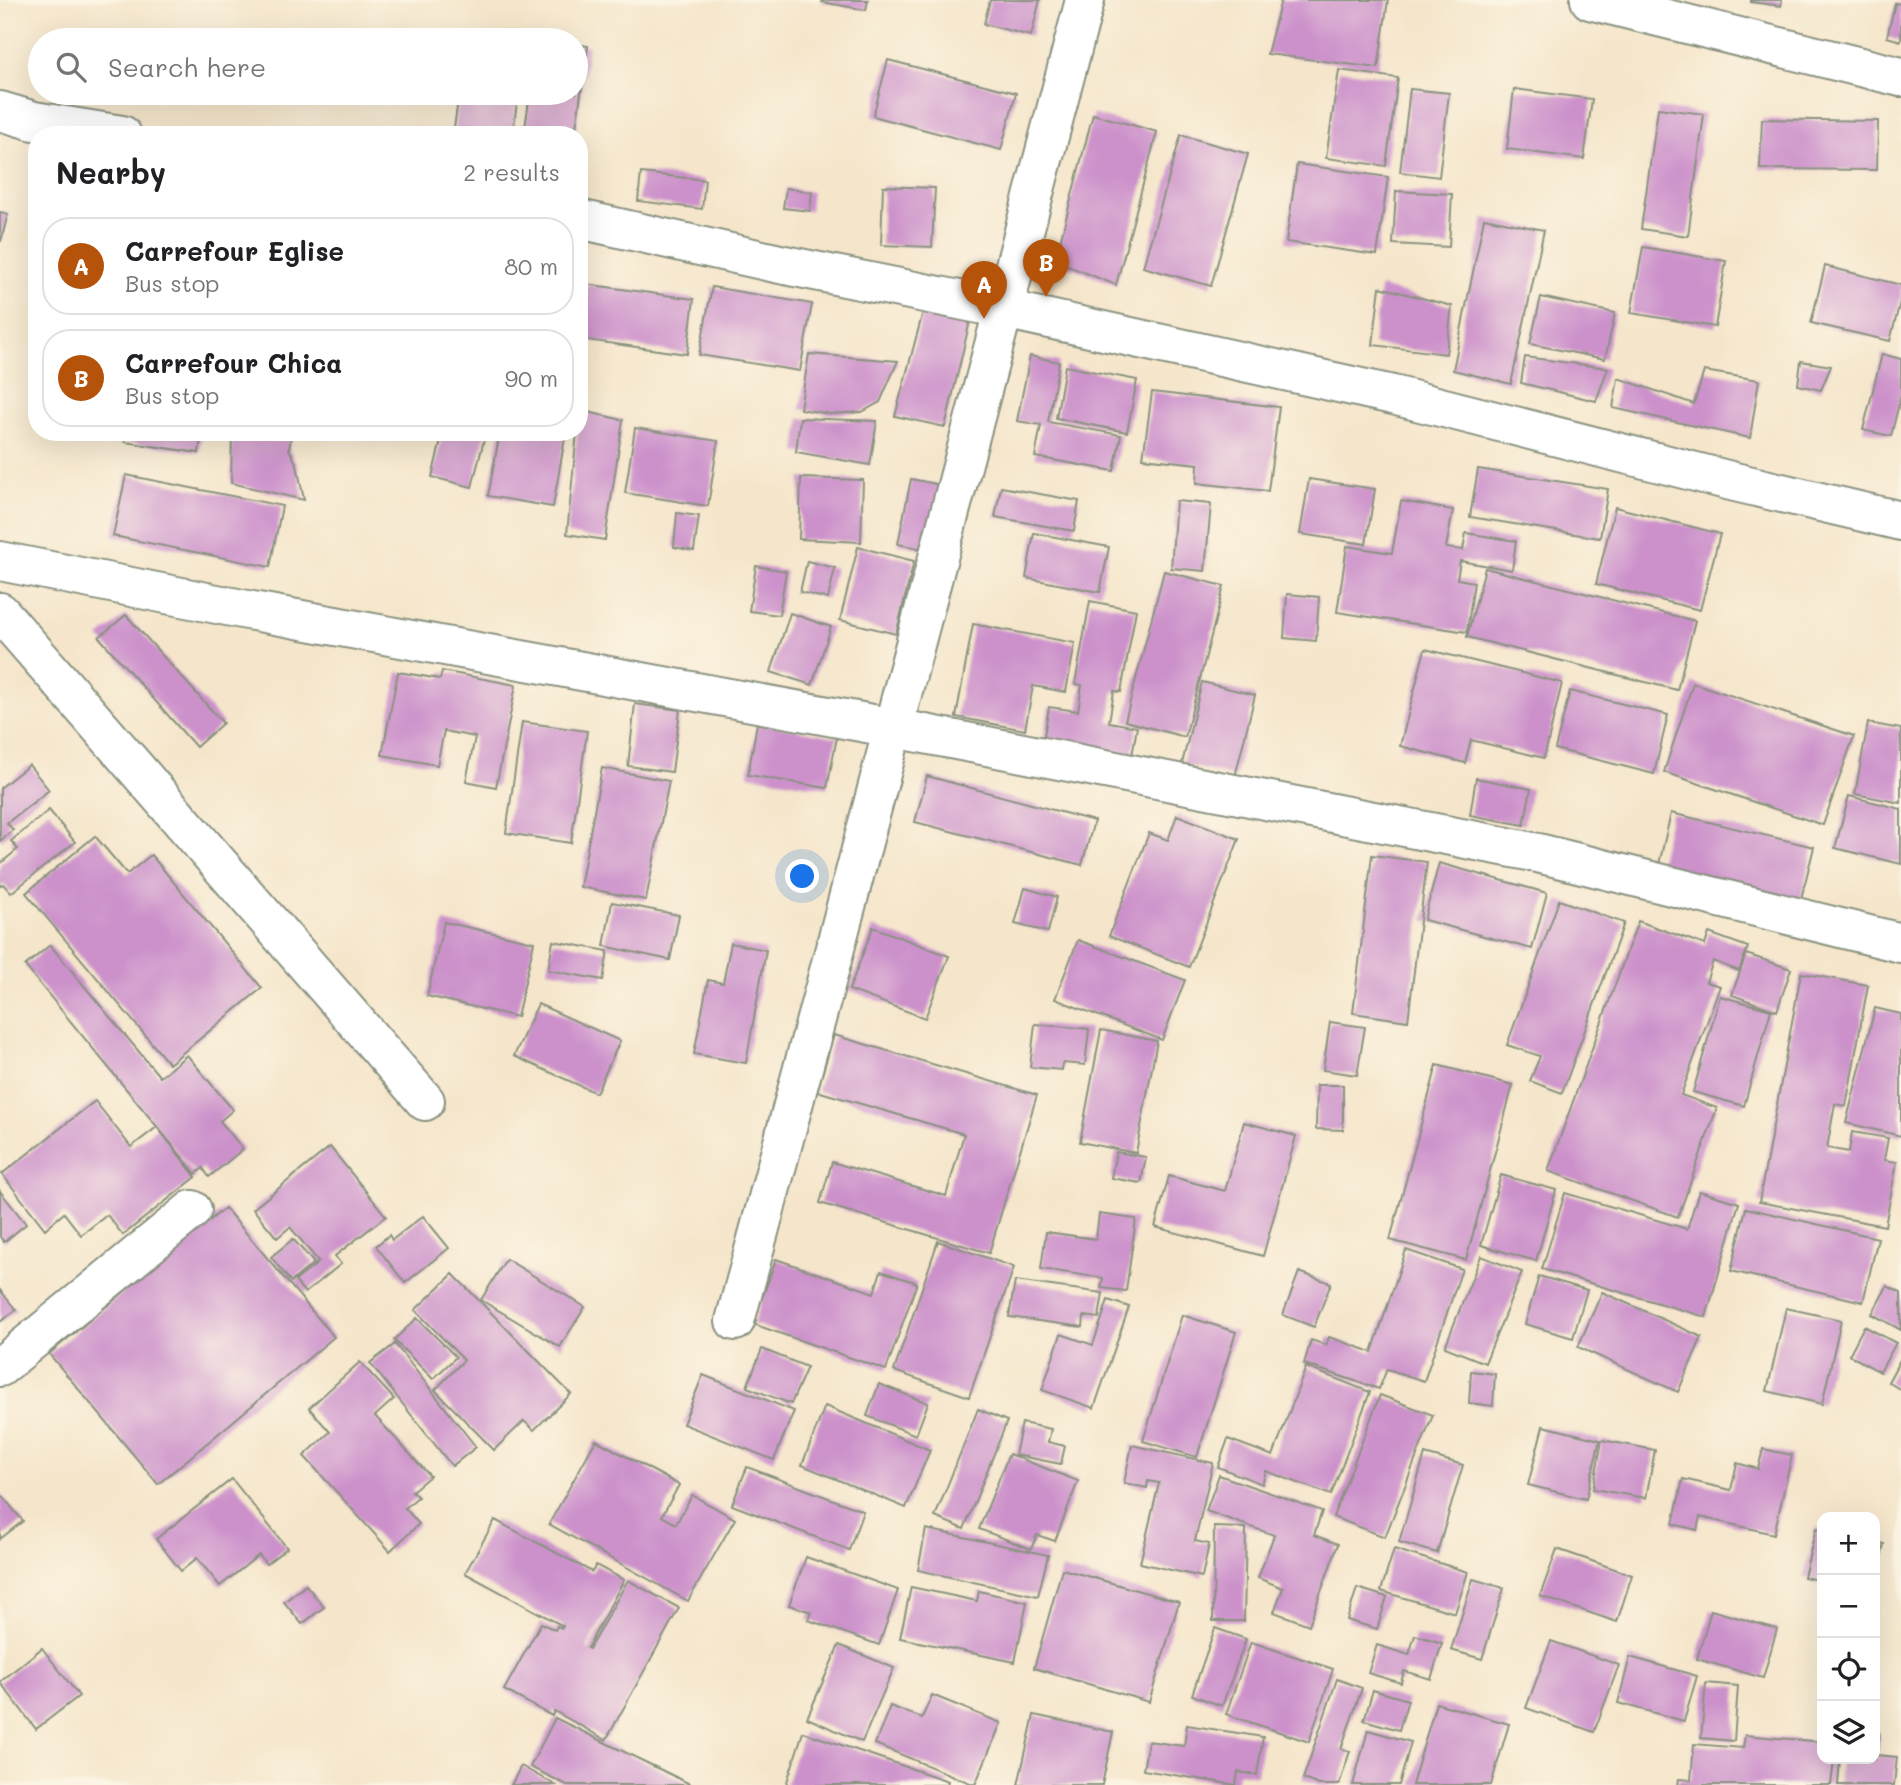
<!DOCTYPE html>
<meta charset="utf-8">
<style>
body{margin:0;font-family:Mali,sans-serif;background:#f2f2f2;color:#202124}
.controls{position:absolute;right:21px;bottom:21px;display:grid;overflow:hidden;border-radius:14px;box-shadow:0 7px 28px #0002}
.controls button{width:63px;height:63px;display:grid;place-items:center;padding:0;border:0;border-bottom:2px solid #e0e0e0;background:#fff;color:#202124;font:35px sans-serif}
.you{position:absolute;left:803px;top:877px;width:24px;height:24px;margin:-18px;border:5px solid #fff;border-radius:50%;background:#1a73e8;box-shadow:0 0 0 10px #1a73e833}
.badge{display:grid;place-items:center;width:46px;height:46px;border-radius:50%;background:#b45309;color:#fff;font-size:23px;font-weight:700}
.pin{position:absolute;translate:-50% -58px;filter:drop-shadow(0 2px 4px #0008)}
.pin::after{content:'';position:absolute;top:37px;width:24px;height:21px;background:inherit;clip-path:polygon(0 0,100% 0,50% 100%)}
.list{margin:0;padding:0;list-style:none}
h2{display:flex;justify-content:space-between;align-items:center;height:91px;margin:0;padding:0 28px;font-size:30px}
h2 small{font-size:23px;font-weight:400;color:#757577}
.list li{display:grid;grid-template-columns:46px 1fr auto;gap:21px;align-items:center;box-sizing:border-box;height:98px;margin:0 14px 14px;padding:0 14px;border:2px solid #e0e0e0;border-radius:28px}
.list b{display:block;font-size:26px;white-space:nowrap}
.list p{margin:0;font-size:23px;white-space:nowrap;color:#757577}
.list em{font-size:23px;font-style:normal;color:#757577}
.icon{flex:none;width:38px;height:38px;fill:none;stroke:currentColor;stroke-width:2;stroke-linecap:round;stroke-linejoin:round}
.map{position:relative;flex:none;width:1901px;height:1785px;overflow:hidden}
.search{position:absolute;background:#fff;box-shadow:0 7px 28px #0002;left:28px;top:28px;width:560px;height:77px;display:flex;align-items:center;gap:18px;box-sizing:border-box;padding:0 24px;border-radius:38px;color:#757577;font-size:26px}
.panel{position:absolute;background:#fff;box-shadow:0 7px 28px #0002;left:28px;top:126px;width:560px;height:315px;border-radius:28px}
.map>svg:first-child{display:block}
.building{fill:#cc91cb}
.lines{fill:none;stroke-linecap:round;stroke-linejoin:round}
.minor-casing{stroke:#8a9280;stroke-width:42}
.minor{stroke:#fff;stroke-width:38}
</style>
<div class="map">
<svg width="1901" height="1785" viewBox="0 0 1901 1785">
<rect width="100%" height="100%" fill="#fcf5e5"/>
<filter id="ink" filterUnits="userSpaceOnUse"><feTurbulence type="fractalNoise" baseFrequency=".0143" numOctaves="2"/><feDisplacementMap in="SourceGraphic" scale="14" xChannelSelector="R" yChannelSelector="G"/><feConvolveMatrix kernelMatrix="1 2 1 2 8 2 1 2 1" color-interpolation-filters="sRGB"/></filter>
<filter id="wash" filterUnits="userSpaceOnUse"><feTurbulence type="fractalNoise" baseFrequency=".00686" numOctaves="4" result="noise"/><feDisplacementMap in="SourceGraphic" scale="28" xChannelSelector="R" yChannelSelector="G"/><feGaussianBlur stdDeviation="1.57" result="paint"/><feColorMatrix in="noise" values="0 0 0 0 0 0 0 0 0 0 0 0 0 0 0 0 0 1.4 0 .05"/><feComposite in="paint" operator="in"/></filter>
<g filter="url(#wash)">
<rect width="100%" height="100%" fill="#f5e6cb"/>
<g id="blocks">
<g class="building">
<polygon points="823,0 868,0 866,10 822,2"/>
<polygon points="990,0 1040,0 1031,36 984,24"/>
<polygon points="1281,0 1388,0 1378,68 1267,54"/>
<polygon points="1751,0 1782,0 1781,6 1751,2"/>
<polygon points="1895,3 1901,4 1901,41 1887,37"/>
<polygon points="576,44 588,46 575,135 524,135 530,93 576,93"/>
<polygon points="888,60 1016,93 1001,150 873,116"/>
<polygon points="1339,70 1398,78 1386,166 1326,158"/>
<polygon points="1410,89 1449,93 1439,177 1400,172"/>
<polygon points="1514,89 1592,99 1584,159 1507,149"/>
<polygon points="459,93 518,93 513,135 453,135"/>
<polygon points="1658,108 1704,114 1688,236 1641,229"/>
<polygon points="1093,114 1157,132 1116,285 1055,261"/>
<polygon points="1762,119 1878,121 1877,170 1760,169"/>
<polygon points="1181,135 1248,154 1211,286 1143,267"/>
<polygon points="1297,164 1388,177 1377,255 1286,242"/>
<polygon points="641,173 705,180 702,209 638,201"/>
<polygon points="883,186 935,188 932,247 881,245"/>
<polygon points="786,188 812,192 810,211 783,208"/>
<polygon points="1396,191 1452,194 1449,247 1393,244"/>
<polygon points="0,212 8,214 1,241 0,241"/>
<polygon points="1484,218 1544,230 1511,384 1453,370"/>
<polygon points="1643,247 1726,261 1715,327 1631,313"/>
<polygon points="1825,266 1901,285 1901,298 1890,341 1811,323"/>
<polygon points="585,284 694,299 687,354 579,339"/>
<polygon points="712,287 812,304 800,371 699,355"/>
<polygon points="1380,287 1452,306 1446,354 1373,345"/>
<polygon points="1541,297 1615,313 1605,359 1530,344"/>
<polygon points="923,312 970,321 945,427 895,416"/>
<polygon points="809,354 898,361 880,402 862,412 830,414 800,409"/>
<polygon points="1882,354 1901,359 1901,395 1891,436 1863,430"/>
<polygon points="1030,356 1059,362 1048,422 1121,435 1114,471 1035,457 1041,425 1017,421"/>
<polygon points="1525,357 1608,368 1596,401 1521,383"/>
<polygon points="1801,361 1831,366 1821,390 1798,385"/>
<polygon points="1065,366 1137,380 1127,432 1056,418"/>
<polygon points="1704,371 1759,380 1750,438 1613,408 1618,378 1694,404"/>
<polygon points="1152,392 1279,407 1268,491 1197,483 1198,464 1143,458"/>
<polygon points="579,410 623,420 605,540 567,534 577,432 579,432"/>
<polygon points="800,418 877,421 870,465 796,452"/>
<polygon points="635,428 718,441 708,506 625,493"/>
<polygon points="127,432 202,432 199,453 125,442"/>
<polygon points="232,432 292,432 289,449 297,465 304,500 231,483"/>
<polygon points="443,432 486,432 472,487 432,477"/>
<polygon points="500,432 566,432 553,507 488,496"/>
<polygon points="1478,469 1608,489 1600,538 1470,517"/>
<polygon points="126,475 282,506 270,567 113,536"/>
<polygon points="801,478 863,480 861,542 799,539"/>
<polygon points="911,479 941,485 928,550 898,544"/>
<polygon points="1309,479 1375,489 1366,544 1300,534"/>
<polygon points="1001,487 1079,501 1074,531 995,517"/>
<polygon points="1176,501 1211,504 1205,571 1171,568"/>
<polygon points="1401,501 1453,510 1446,548 1463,550 1466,533 1516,541 1512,570 1460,561 1457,579 1474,582 1467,632 1337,612 1347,546 1392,553"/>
<polygon points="1615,507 1720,534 1700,610 1596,584"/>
<polygon points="677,513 699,516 694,551 674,547"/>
<polygon points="1034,533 1109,547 1100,592 1026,578"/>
<polygon points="858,547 914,561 896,634 840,620"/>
<polygon points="807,561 835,568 828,599 800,592"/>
<polygon points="756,566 786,571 779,615 749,611"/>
<polygon points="1485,568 1695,621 1677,690 1467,637"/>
<polygon points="1164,571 1224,586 1185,737 1125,721"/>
<polygon points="1287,594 1319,597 1316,641 1284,638"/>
<polygon points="1090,601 1136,610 1121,692 1114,691 1109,722 1137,727 1132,756 1043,741 1049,707 1078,711 1082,685 1075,684"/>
<polygon points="790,613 831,627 812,685 771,672"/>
<polygon points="126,615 223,723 196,747 99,637"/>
<polygon points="973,624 1075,643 1066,692 1033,686 1025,730 956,717"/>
<polygon points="1425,649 1562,683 1544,758 1471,740 1465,763 1400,746"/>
<polygon points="442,671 516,685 496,787 466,781 475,737 444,731 437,765 382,755 398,672 440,679"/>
<polygon points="1202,682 1255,695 1235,777 1182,764"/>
<polygon points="1693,683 1854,736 1823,825 1664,772"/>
<polygon points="1570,691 1668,715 1654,774 1555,749"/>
<polygon points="635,704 680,710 672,772 628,766"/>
<polygon points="522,722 587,731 571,843 506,833"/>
<polygon points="757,723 837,737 827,788 748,775"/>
<polygon points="1868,723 1901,729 1901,803 1855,794"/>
<polygon points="29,765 49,790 7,823 13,830 0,841 0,788"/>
<polygon points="602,768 669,781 646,900 580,887"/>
<polygon points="927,776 1094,821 1082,865 915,822"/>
<polygon points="1476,778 1531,789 1524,825 1470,815"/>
<polygon points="1849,796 1901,809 1901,864 1835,848"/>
<polygon points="49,810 75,842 11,893 3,884 0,886 0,864 18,849 11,841"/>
<polygon points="1671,813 1814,847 1798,911 1656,877"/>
<polygon points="1177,815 1239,839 1189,967 1109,936 1149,833 1168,840"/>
<polygon points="95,836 127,874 151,855 262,988 169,1064 26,893"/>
<polygon points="1372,855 1427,862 1408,1021 1353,1013"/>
<polygon points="1439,863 1547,893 1532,949 1424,920"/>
<polygon points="1025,888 1057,897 1048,932 1015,924"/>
<polygon points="1559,900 1624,923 1562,1093 1530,1081 1540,1056 1507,1045"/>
<polygon points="612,902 679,915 670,960 604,946"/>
<polygon points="1638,921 1705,945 1709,933 1748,947 1739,971 1713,961 1706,982 1720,986 1681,1095 1717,1108 1678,1217 1548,1171"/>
<polygon points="444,922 534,942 517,1017 427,996"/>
<polygon points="873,927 949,956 925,1018 849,990"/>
<polygon points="1078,940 1185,980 1162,1040 1055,999"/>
<polygon points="553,941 608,951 603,980 548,970"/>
<polygon points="731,943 766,950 746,1063 694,1054 708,980 723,983"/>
<polygon points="50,945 160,1077 187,1055 233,1110 220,1121 243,1149 209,1177 203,1168 196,1174 25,966"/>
<polygon points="1746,954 1791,969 1777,1011 1732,995"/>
<polygon points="1801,973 1868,985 1846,1106 1835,1104 1827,1148 1849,1152 1852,1132 1888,1138 1884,1160 1897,1162 1885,1226 1759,1202"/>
<polygon points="1720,996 1771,1010 1744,1106 1693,1092"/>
<polygon points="538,1004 620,1041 596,1093 514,1056"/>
<polygon points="1875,1008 1901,1014 1901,1136 1846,1123"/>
<polygon points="1330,1022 1365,1027 1357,1075 1323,1070"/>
<polygon points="1035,1024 1089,1029 1085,1065 1063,1063 1062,1070 1030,1067"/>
<polygon points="1101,1030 1157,1041 1136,1153 1080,1142"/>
<polygon points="834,1035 1037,1095 989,1253 820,1203 832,1162 946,1196 964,1134 817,1091"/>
<polygon points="1437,1065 1513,1085 1466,1260 1390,1240"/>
<polygon points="1317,1085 1343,1085 1343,1130 1316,1129"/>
<polygon points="95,1101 131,1147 157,1127 196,1177 123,1235 107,1215 81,1235 64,1213 45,1229 2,1174"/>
<polygon points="1244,1122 1296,1136 1263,1256 1155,1227 1169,1176 1225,1191"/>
<polygon points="330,1147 386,1216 335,1256 341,1264 305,1293 295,1281 319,1262 290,1227 277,1238 253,1209"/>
<polygon points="1116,1152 1146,1157 1141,1183 1111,1178"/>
<polygon points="1501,1175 1556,1190 1536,1261 1481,1245"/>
<polygon points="0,1191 26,1224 4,1242 0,1237"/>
<polygon points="1699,1191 1739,1203 1706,1317 1542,1269 1565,1193 1687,1229"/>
<polygon points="225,1208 334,1337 158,1484 49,1354"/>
<polygon points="1746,1208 1878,1238 1863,1302 1731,1271"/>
<polygon points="1099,1214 1136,1219 1126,1291 1101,1288 1103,1278 1041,1269 1046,1232 1096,1239"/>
<polygon points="423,1216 449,1248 405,1283 376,1246 389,1235 392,1240"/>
<polygon points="293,1239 314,1263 291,1282 271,1257"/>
<polygon points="938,1241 1014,1267 969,1397 894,1371"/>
<polygon points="1406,1250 1462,1269 1424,1381 1387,1369 1379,1389 1304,1364 1311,1340 1326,1345 1329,1337 1372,1352"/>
<polygon points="1481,1256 1522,1272 1485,1363 1445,1347"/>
<polygon points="506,1259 585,1307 560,1347 481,1300"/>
<polygon points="776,1259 874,1293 881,1271 917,1283 886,1370 753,1324"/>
<polygon points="1299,1272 1331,1283 1314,1327 1283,1315"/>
<polygon points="453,1274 571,1394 534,1430 524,1421 494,1450 435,1390 464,1360 415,1310"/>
<polygon points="1539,1276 1587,1290 1573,1338 1525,1324"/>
<polygon points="1015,1281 1103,1293 1099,1318 1084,1316 1083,1327 1009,1317"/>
<polygon points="1887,1286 1901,1293 1901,1330 1872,1314"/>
<polygon points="0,1290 16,1310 0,1322"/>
<polygon points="1602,1292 1702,1337 1678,1392 1578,1347"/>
<polygon points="1108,1300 1129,1307 1094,1408 1042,1390 1061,1334 1093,1345"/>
<polygon points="1786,1308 1841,1320 1822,1404 1767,1391"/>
<polygon points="1182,1315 1236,1332 1197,1457 1143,1441"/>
<polygon points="417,1318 456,1357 433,1379 394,1340"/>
<polygon points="1864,1326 1896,1343 1880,1372 1849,1355"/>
<polygon points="395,1344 476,1447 452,1466 370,1363"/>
<polygon points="762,1349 807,1367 791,1404 747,1387"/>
<polygon points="1901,1358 1901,1390 1888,1382"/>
<polygon points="360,1362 394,1399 375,1416 430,1476 412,1491 418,1497 405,1508 419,1524 390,1551 304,1456 330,1432 309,1408"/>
<polygon points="1306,1367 1370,1392 1331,1495 1266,1471 1262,1484 1218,1467 1228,1439 1273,1456"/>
<polygon points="1471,1371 1495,1374 1493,1406 1469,1403"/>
<polygon points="703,1375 794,1411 774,1460 683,1424"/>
<polygon points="879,1384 928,1403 916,1435 867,1416"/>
<polygon points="1380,1395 1433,1415 1385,1537 1333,1517"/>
<polygon points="825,1406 930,1450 906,1508 802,1465"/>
<polygon points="978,1409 1007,1421 964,1529 935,1517"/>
<polygon points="1022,1423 1051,1429 1048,1442 1065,1446 1061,1464 1015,1455"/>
<polygon points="1543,1426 1600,1440 1586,1499 1528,1485"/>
<polygon points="596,1440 679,1485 662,1516 676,1524 692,1495 735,1519 688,1601 549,1524"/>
<polygon points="1602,1440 1655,1450 1646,1498 1593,1489"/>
<polygon points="1132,1445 1213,1463 1195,1541 1209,1544 1202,1577 1140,1563 1159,1483 1148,1481 1147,1488 1124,1483"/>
<polygon points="1763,1449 1792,1455 1774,1534 1700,1517 1697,1530 1673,1524 1683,1479 1731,1490 1737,1463 1758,1469"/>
<polygon points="1009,1454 1078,1481 1055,1541 1037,1535 1031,1549 979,1529"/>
<polygon points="1425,1454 1463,1465 1437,1553 1399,1542"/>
<polygon points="747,1467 863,1511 849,1550 732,1505"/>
<polygon points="1219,1475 1322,1511 1314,1535 1338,1544 1309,1625 1274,1612 1283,1588 1258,1578 1274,1535 1206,1511"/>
<polygon points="232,1479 287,1548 266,1564 259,1555 220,1586 197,1558 181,1571 156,1539"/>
<polygon points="0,1493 23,1521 0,1539"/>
<polygon points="495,1520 592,1572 596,1565 624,1580 587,1648 589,1649 628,1580 679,1608 606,1740 554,1711 552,1716 504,1690 541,1623 555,1630 557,1626 562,1628 563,1626 465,1573"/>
<polygon points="1214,1527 1246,1528 1244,1621 1213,1621"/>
<polygon points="1816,1528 1822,1529 1822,1581 1804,1577"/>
<polygon points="926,1529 1048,1555 1038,1596 918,1570"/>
<polygon points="1875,1541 1884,1544 1876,1580 1875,1579"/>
<polygon points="1394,1549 1468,1572 1455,1613 1381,1591"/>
<polygon points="1557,1549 1632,1575 1617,1622 1540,1596"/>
<polygon points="806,1557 898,1590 879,1645 808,1620 811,1612 789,1605"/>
<polygon points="1062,1569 1179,1602 1149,1702 1034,1668"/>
<polygon points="1473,1579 1504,1588 1482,1659 1451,1650"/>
<polygon points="306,1585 324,1607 302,1624 284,1602"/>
<polygon points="911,1587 977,1601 979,1591 1027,1602 1015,1662 900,1638"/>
<polygon points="1357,1588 1387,1597 1377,1629 1347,1620"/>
<polygon points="1711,1610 1777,1629 1763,1678 1697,1659"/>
<polygon points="1215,1628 1246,1639 1222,1706 1192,1695"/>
<polygon points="1415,1635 1442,1643 1431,1679 1404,1671 1401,1683 1368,1673 1377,1645 1409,1655"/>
<polygon points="1551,1641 1619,1665 1594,1732 1526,1708"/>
<polygon points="1251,1642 1333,1669 1309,1742 1226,1714"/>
<polygon points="839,1645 894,1668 862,1742 807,1718"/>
<polygon points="42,1648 79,1696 36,1729 0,1682"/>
<polygon points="1630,1657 1697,1676 1684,1721 1618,1703"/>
<polygon points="1337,1679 1362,1688 1341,1749 1350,1751 1339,1785 1319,1785 1303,1779"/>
<polygon points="1706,1683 1738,1686 1734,1741 1701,1738"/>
<polygon points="1373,1690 1408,1700 1399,1730 1364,1720"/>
<polygon points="932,1695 1001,1723 975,1785 875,1744 890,1706 922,1718"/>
<polygon points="1436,1703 1509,1724 1491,1785 1412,1785"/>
<polygon points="1034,1715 1113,1732 1102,1785 1018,1785"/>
<polygon points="555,1718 692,1785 567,1785 530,1767"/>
<polygon points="1187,1725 1263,1737 1257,1775 1238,1772 1236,1785 1143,1770 1148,1741 1184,1746"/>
<polygon points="1368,1730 1411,1742 1399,1785 1353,1785"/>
<polygon points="1875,1731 1879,1732 1877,1755 1897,1757 1894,1785 1838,1785 1840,1759 1875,1759"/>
<polygon points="803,1732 948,1781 947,1785 786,1785"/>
<polygon points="1745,1735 1822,1742 1822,1759 1834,1759 1831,1785 1678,1785 1679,1779 1691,1780 1694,1744 1743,1748"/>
<polygon points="521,1766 555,1785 511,1785"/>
</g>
</g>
</g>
<g filter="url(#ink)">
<use href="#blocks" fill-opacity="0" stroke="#8a9280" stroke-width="2"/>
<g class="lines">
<g class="minor-casing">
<g id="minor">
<polyline points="1590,0 1901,77"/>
<polyline points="0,111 34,121 122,135"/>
<polyline points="579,219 780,264 1004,309 1393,395 1735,482 1901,521"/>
<polyline points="0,561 242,609 894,728 1538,853 1901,943"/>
<polyline points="0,612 425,1101"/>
<polyline points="735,1321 824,990 1085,0"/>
<polyline points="0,1367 192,1210"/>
</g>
</g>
<use href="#minor" class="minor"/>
</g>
</g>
</svg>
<div class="controls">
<button>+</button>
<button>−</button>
<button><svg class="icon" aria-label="locate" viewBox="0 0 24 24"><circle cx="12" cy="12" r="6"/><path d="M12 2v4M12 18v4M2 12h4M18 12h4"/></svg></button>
<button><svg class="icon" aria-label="layers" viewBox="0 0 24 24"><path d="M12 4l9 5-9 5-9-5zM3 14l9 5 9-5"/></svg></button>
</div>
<div class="you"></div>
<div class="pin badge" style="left:984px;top:319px">A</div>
<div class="pin badge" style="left:1046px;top:297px">B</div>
<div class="search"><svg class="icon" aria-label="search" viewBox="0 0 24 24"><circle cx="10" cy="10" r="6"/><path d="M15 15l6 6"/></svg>Search here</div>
<section class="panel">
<h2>Nearby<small>2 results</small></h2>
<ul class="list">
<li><span class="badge">A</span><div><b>Carrefour Eglise</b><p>Bus stop</p></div><em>80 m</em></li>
<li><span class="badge">B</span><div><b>Carrefour Chica</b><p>Bus stop</p></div><em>90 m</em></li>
</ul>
</section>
</div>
